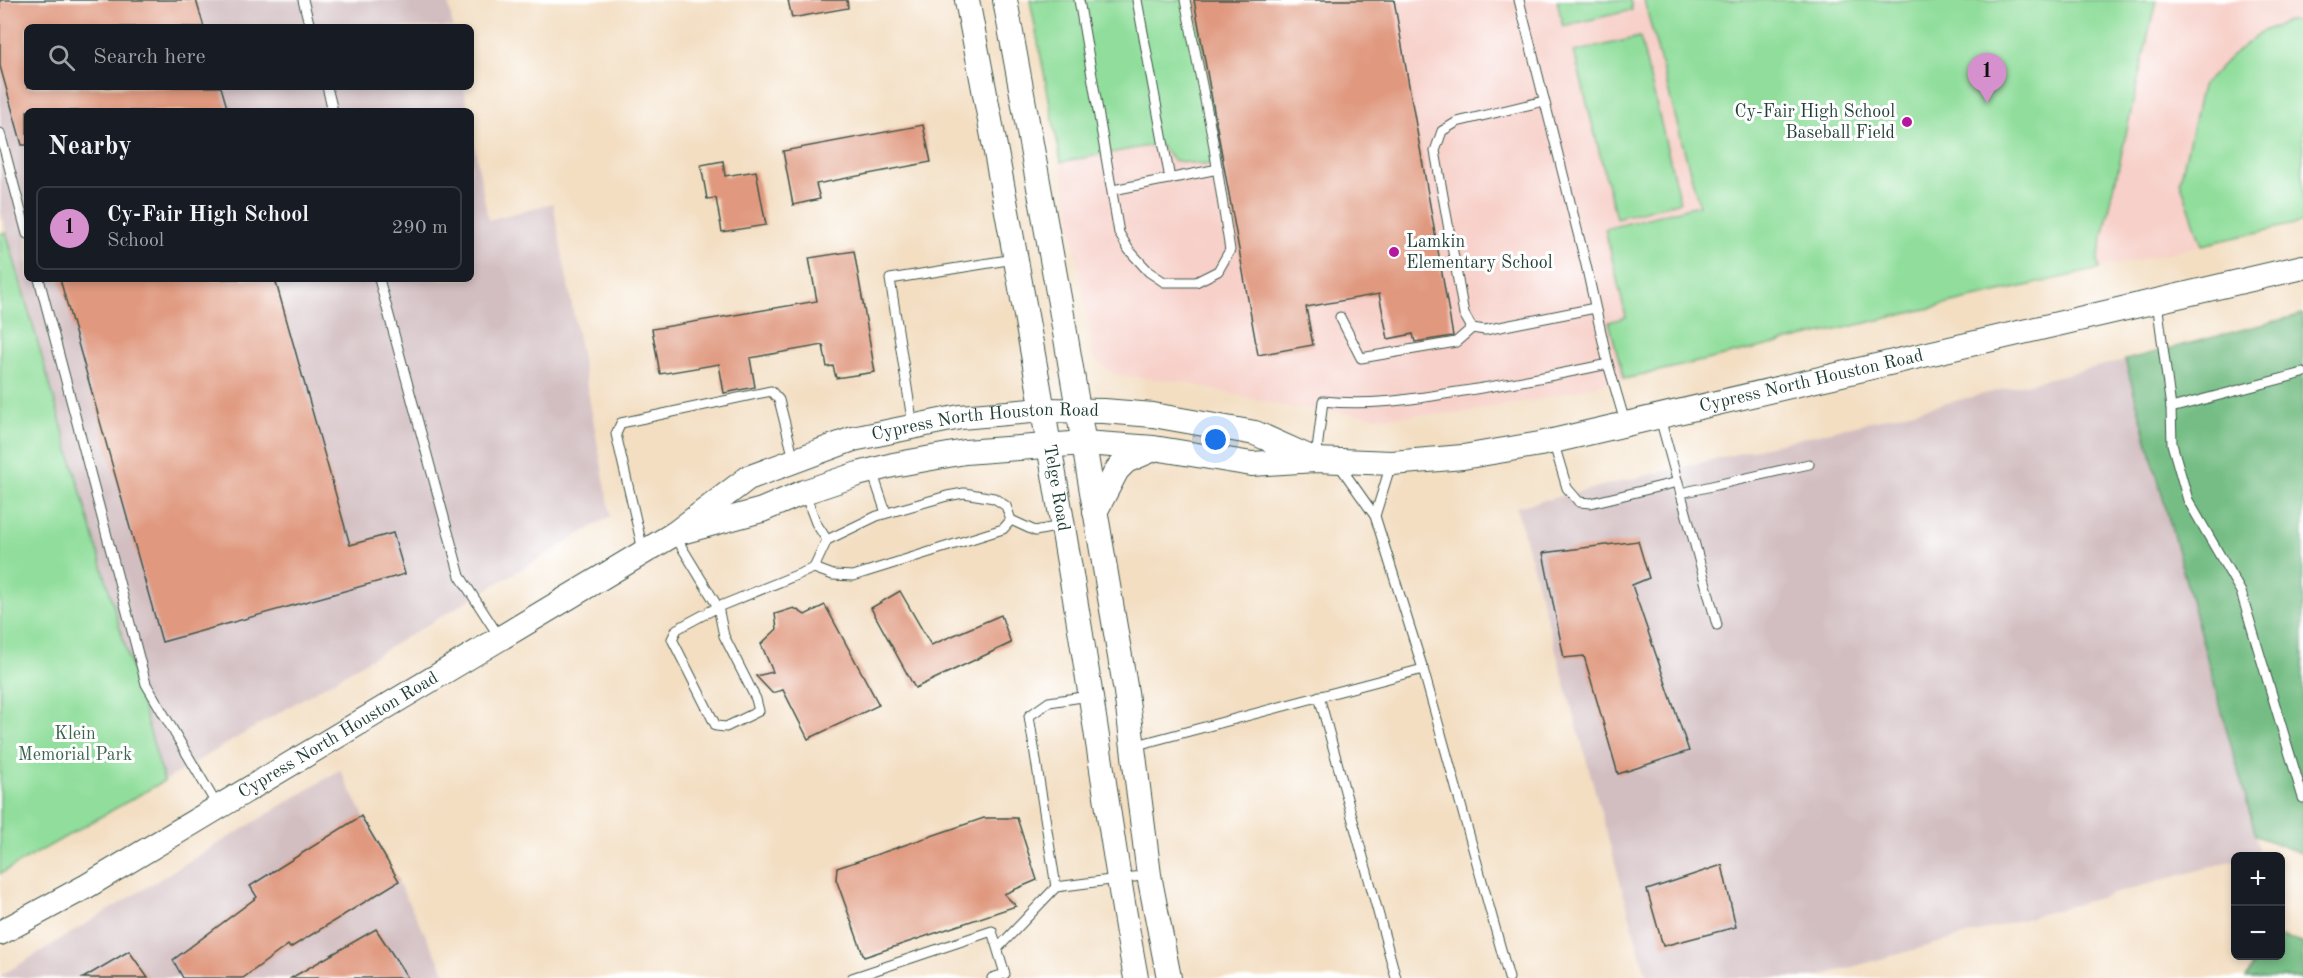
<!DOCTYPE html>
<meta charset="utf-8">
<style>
body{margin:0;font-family:"Old Standard TT",serif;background:#242831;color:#f1f3f6}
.controls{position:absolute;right:18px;bottom:18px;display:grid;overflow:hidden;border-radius:9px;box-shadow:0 3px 9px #0003}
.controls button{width:54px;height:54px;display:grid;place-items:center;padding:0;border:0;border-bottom:2px solid #363941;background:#171b24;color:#f1f3f6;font:30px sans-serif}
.you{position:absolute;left:1216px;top:440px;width:21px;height:21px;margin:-15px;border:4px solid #fff;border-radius:50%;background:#1a73e8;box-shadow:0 0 0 9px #1a73e833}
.badge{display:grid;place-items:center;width:39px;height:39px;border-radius:50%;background:#d690ce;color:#111;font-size:20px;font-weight:700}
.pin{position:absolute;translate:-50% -50px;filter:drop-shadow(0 2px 3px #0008)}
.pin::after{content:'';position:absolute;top:32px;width:21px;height:18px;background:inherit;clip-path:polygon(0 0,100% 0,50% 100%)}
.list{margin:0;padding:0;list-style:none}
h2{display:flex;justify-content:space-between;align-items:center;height:78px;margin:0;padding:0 24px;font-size:26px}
h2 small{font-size:20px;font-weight:400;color:#9ea1a6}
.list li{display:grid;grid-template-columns:39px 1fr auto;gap:18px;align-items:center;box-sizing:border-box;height:84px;margin:0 12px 12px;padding:0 12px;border:2px solid #363941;border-radius:9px}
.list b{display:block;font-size:22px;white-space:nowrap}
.list p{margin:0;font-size:20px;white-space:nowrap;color:#9ea1a6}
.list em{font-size:20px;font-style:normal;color:#9ea1a6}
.icon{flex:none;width:33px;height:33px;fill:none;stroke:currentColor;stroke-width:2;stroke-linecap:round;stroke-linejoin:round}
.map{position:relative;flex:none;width:2303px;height:978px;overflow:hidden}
.search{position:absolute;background:#171b24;box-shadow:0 3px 9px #0003;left:24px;top:24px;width:450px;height:66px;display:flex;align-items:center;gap:15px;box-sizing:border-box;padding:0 21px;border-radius:9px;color:#9ea1a6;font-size:22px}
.panel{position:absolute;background:#171b24;box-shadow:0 3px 9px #0003;left:24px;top:108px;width:450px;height:174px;border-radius:9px}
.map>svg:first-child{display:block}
.built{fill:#f7d0c9}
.industrial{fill:#d2bec1}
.green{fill:#91de9c;stroke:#588e68;stroke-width:1.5}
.forest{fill:#74bd84;stroke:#4a7d5c;stroke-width:1.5}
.building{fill:#e0997f}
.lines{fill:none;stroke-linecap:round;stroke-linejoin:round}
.lane-casing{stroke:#3f5549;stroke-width:11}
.secondary-casing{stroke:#3f5549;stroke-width:26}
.lane{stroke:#fff;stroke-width:9}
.secondary{stroke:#fff;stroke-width:24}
.poi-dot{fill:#b5179e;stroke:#fff;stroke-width:2}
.labels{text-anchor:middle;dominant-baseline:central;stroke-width:6;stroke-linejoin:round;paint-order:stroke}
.poi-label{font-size:18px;fill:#1f3d34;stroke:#fff;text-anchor:end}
.street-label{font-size:18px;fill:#1f3d34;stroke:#fff}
.park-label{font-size:18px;fill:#3c654e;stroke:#fff}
</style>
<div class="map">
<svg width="2303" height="978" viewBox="0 0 2303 978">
<rect width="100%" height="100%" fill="#fff"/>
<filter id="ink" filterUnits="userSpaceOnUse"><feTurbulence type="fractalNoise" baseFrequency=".0167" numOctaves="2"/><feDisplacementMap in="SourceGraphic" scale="12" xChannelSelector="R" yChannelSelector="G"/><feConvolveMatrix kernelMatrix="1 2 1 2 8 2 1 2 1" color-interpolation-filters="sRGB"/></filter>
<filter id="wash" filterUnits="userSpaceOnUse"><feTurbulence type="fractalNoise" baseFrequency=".008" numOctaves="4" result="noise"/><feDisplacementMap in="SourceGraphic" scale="24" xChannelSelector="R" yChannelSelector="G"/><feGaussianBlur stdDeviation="1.35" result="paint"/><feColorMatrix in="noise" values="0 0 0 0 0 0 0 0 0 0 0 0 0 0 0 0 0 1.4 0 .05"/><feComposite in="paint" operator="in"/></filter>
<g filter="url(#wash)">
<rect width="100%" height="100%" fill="#f3dec2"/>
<polygon class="built" points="1030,0 2303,0 2303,222 1738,351 1535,400 1457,413 1382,417 1287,407 1178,381 1115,375 1094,359 1061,162"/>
<g class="industrial">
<polygon points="0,0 448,0 453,27 27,27 27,87 464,87 468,111 27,111 27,279 471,279 471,126 488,220 553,203 611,516 164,781 0,210"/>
<polygon points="2125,360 2260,853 2249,856 2236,856 2235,860 1813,978 1647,978 1516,507"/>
<polygon points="340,770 448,978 0,978 0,976"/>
</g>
<g class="green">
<polygon points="1030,0 1194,0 1223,162 1203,165 1173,160 1159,144 1061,162"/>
<polygon points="1557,0 1630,0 1632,10 1563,26"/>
<polygon points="1644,0 2156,0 2098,259 2099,269 1624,379 1609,322 1626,317 1605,229 1699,205"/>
<polygon points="2288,21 2303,22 2303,222 2202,245 2180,181 2202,86 2230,57 2261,32"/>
<polygon points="1640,37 1680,202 1616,218 1574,52"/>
<polygon points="6,232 164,781 0,874 0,234"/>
</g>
<g class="forest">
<polygon points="2303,314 2303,854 2256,836 2125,360"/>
<polygon points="2281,937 2303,943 2303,978 2246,978 2259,956 2280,956"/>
</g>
<g id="blocks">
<g class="building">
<polygon points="0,0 196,0 204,27 27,27 27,87 221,87 228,111 27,111 27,145 22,145 0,66"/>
<polygon points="788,0 847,0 848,8 792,18"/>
<polygon points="1194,0 1394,0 1453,336 1415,342 1413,334 1388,339 1379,294 1306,307 1313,345 1258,355"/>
<polygon points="923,125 931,162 816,184 820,199 793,205 783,151"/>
<polygon points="723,161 725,176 756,171 766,225 722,232 716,198 707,199 701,165"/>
<polygon points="854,251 875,372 836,378 833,366 827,367 823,345 750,358 755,387 724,393 719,364 660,374 652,329 817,301 809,258"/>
<polygon points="60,279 275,279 350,545 393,533 405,574 162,642"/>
<polygon points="1638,541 1649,578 1632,585 1689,751 1618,774 1584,656 1564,658 1543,553"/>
<polygon points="900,591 931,645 1001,615 1011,643 915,688 871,608"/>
<polygon points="825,605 879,705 808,739 783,690 772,693 756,676 773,672 761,644 777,629 775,614 794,608 805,615"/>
<polygon points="361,816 399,881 290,948 288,945 243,978 183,978 173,960 257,897 250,886"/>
<polygon points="984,818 1017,818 1037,880 1004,894 1016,906 864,957 836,879 837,868"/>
<polygon points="1722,865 1736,927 1663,946 1647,890"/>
<polygon points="376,929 408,978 291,978"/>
<polygon points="129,951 148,978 83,978"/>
</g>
</g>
</g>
<g filter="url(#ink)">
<use href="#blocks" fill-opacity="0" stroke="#3f5549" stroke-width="1.5"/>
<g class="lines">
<g class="lane-casing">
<g id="lane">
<polyline points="303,0 310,27"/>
<polyline points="1079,0 1119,233 1129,250 1149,272 1164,282 1196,282 1218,271 1230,250 1212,135 1185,0"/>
<polyline points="1137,0 1170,179"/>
<polyline points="1519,0 1586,265 1608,364 1625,422"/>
<polyline points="327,87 333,111"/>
<polyline points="0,133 27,234"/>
<polyline points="1113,190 1218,169"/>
<polyline points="39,279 146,684 218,807"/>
<polyline points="379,279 460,576 500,638"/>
<polyline points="2157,302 2171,408 2172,444 2188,500 2241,592 2303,798"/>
<polyline points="1340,317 1361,358 1456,342 1472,328 1485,330 1595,308"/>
<polyline points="1472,328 1464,314 1435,151 1442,131 1457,122 1544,101"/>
<polyline points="2171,408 2303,373"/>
<polyline points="1660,418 1717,625"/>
<polyline points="913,426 890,279 1014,259"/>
<polyline points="1553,441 1567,488 1579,502 1591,503 1678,482"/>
<path d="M 1316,458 L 1323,401 C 1366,406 1408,400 1451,393 C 1503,385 1556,375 1608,364"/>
<polyline points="1339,465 1375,516 1423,669 1509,978"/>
<polyline points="872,471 886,513"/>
<polyline points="1681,493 1809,464"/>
<polyline points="805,494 816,523 827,540"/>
<polyline points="1375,516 1391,464"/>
<polyline points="1011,520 1003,529 853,576 833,575 814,568 827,540 877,516 947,496 964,493 994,498 1006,506 1011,520 1035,531 1061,526"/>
<polyline points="675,536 718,607 724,636 756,699 759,711 726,727 716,726 672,639 677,629 718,607 814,568"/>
<polyline points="643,550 616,434 621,423 771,391 779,400 794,459"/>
<polyline points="1089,696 1049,702 1029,716 1056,887 1149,875"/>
<polyline points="1319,696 1396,978"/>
<polyline points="1133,746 1423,669"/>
<polyline points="998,948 1056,887"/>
<polyline points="852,978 992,931 1005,974 992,978"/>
</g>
</g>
<g class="secondary-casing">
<g id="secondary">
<path id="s1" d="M 967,0 C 1007,207 1045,415 1079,623 C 1099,742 1114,860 1136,978"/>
<polyline points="1005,0 1060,303 1126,692 1149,875 1169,978"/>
<polyline points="1095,512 1117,470 1126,461 1154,449"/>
<path id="s2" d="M 674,534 L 762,510 L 804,492 L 858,474 L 893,465 L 965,452 L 1084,443 L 1154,448 L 1252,464 L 1316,460 L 1392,463 L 1463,457 L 1540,444 L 2303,267"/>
<path id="s3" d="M 0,933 L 87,886 L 674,534 L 748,478 L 853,439 L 960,417 L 1043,410 L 1104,411 L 1153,415 L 1255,433 L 1313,459"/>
</g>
</g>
<use href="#lane" class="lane"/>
<use href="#secondary" class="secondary"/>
</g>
</g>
<g class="poi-dot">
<circle cx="1907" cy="122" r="6"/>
<circle cx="1394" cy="252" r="6"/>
</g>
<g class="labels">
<g class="poi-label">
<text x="1895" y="112">Cy-Fair High School<tspan x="1895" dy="21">Baseball Field</tspan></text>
<text x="1406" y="242" text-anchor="start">Lamkin<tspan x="1406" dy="21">Elementary School</tspan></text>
</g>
<g class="street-label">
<text stroke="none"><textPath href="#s2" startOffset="1160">Cypress North Houston Road</textPath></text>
<text stroke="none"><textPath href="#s3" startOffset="1122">Cypress North Houston Road</textPath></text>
<text stroke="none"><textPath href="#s1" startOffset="496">Telge Road</textPath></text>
<text stroke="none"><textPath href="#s3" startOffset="392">Cypress North Houston Road</textPath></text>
</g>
<g class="park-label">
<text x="75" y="734">Klein<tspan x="75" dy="21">Memorial Park</tspan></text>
</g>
</g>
</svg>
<div class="controls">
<button>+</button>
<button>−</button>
</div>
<div class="you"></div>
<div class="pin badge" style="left:1987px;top:103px">1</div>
<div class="search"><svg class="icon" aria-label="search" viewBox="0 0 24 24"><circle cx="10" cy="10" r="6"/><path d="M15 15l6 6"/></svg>Search here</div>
<section class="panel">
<h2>Nearby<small></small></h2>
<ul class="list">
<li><span class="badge">1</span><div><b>Cy-Fair High School</b><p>School</p></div><em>290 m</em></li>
</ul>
</section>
</div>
